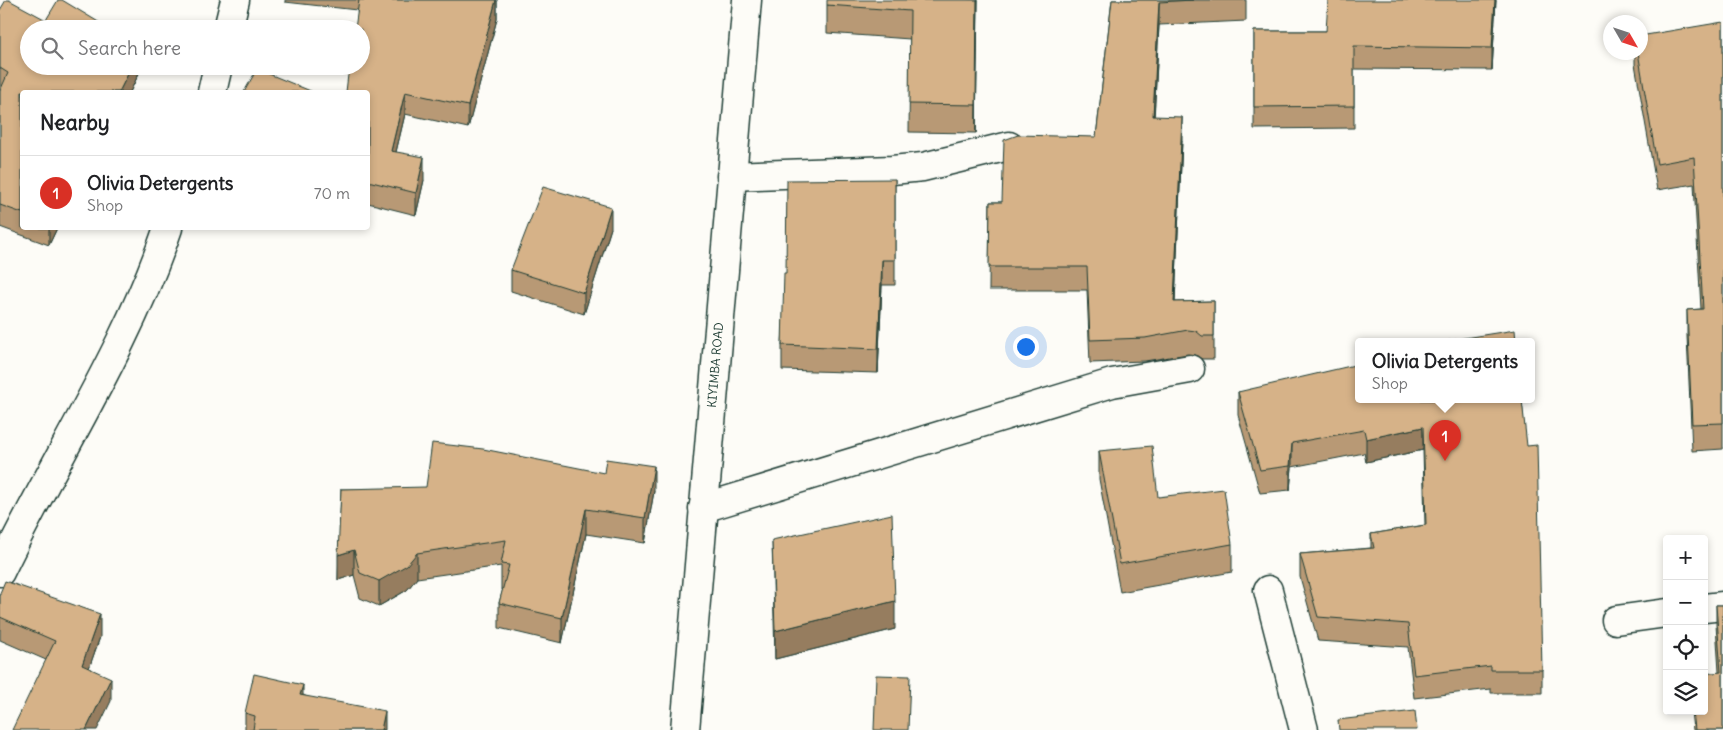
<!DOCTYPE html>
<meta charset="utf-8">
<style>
body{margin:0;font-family:Delius,sans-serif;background:#f6f6f6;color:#202124}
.controls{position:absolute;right:15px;bottom:15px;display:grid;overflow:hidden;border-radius:5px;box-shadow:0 2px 8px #0003}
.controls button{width:45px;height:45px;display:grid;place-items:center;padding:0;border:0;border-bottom:1px solid #e0e0e0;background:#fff;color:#202124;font:25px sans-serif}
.compass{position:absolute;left:1603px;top:15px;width:45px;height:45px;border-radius:50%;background:#fff;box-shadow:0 2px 8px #0003;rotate:129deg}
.you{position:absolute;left:1025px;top:346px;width:18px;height:18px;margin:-12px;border:4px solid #fff;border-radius:50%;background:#1a73e8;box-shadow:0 0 0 8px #1a73e833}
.badge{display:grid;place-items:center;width:32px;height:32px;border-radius:50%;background:#d93025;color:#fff;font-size:16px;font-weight:700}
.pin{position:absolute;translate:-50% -41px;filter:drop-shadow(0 1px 2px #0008)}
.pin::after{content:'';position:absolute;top:26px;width:18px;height:15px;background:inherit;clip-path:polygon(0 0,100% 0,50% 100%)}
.popup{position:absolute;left:1355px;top:338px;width:180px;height:65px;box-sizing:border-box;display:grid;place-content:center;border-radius:5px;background:#fff;filter:drop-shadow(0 1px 4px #0005);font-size:16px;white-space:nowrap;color:#757577}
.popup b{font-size:19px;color:#202124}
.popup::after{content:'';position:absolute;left:50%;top:100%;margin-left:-10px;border:10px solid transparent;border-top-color:#fff}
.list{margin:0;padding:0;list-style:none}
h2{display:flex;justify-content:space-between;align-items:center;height:65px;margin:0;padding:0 20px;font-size:21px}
h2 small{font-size:16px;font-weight:400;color:#757577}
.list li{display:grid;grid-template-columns:32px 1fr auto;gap:15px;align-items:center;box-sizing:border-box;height:75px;padding:0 20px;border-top:1px solid #e0e0e0}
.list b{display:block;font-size:19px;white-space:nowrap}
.list p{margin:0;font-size:16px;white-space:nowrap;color:#757577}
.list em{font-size:16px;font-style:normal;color:#757577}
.icon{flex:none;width:28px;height:28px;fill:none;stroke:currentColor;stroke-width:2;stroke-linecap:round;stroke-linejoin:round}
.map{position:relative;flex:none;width:1723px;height:730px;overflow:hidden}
.search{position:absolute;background:#fff;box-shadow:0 2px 8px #0003;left:20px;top:20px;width:350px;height:55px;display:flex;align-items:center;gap:12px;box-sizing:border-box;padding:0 18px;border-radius:28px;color:#757577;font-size:19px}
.panel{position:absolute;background:#fff;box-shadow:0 2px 8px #0003;left:20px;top:90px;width:350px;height:140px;border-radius:5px}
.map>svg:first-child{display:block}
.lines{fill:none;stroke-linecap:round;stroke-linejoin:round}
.minor-casing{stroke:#1f3d34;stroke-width:31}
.minor{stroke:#fdfcf7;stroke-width:28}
.wall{fill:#b89975;stroke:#1f3d34}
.shaded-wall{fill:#967d5f;stroke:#1f3d34}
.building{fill:#d6b288;stroke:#1f3d34}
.labels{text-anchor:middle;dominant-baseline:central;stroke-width:4.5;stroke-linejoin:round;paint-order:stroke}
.street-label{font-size:12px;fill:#1f3d34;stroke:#fdfcf7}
</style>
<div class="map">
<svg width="1723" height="730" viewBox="0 0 1723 730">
<rect width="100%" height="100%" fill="#fdfcf7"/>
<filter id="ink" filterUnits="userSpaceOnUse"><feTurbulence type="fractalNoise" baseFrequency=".02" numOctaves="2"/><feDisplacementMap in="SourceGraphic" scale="10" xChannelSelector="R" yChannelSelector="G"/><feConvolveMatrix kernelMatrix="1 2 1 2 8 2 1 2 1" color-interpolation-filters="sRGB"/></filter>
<g filter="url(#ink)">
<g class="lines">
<g class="minor-casing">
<g id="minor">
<polyline points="228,29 235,0"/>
<polyline points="212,92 218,66"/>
<polyline points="731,176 892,170 923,167 1009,146"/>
<polyline points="703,508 1112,383 1190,369"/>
<path d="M 0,572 C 55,457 127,349 168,228"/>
<polyline points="1268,590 1304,730"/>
<polyline points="1704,608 1723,606"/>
<polyline points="1616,620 1667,613"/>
<polyline points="685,730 747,0"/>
</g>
</g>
<use href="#minor" class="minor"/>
</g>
<g class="wall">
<polygon points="285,0 497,0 497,19 468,128 405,114 396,152 424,180 416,215 368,203 368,92 357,10 285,2"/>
<polygon points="978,0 976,133 909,132 910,39 827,33 827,5"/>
<polygon points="1112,0 1246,0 1246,21 1159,25 1154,116 1182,140 1175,302 1214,301 1214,359 1202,359 1196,355 1188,354 1145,361 1090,363 1087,290 989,290 990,202 1002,202 1096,137"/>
<polygon points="1496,0 1492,70 1354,69 1354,128 1254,129 1254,31 1326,31"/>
<polygon points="0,10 46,20 141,66 141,69 130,92 22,92 22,228 57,228 49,245 0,227"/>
<polygon points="1723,22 1723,449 1692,451 1687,336 1687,310 1701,309 1694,184 1657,190 1635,64 1635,52 1640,52"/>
<polygon points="895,179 895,285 882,285 878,373 782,370 782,345 786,273"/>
<polygon points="611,228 584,314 511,291 511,270"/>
<polygon points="1238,392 1522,400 1542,670 1542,693 1491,693 1491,689 1414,698 1408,647 1318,641 1300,577 1300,554 1371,548 1371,534 1425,525 1423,450 1366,462 1364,453 1292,467 1290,490 1260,493 1238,415"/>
<polygon points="1099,451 1158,497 1232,544 1232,572 1120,592 1099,479"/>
<polygon points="341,489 654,491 645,543 586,534 562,643 499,628 499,603 503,589 501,589 501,566 417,578 407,590 379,606 360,598 354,575 338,580"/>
<polygon points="772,540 895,629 775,659"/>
<polygon points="0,593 100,637 89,668 111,701 46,660 0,640"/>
<polygon points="1716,605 1723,605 1723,730 1693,730 1691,711 1704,711 1719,672 1716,625"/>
<polygon points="303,695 385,730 245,730 245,713"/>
</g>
<g class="shaded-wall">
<polygon points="496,0 497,0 497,19 468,128 468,106"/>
<polygon points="977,0 978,0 976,133 976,105"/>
<polygon points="1495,0 1496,0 1492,70 1492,48"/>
<polygon points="1159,2 1159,25 1153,139 1153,116"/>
<polygon points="132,66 141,66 141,69 130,92 119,92"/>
<polygon points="405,92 405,114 391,173 391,151"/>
<polygon points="1182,117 1182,140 1174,325 1174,302"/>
<polygon points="424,157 424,180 416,215 416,193"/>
<polygon points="611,207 611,228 584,314 584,293"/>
<polygon points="49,228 57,228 49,245"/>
<polygon points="882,260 882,285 878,373 878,349"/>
<polygon points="1423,427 1423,450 1366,462 1366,439"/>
<polygon points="1292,443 1292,467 1290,490 1290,466"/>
<polygon points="654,466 654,491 645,543 645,518"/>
<polygon points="586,509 586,534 562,643 562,618"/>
<polygon points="354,550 354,575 338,580 338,555"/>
<polygon points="417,553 417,578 407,590 379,606 379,581"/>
<polygon points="895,601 895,629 775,659 775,631"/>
<polygon points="100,614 100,637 82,688 82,665"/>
<polygon points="111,678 111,701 97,730 86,730"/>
<polygon points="303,685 303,709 300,695"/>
<polygon points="385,711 385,730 381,730"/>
</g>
<g class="building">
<polygon points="6,0 9,0 46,20 58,0 62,0 110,29 29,29 29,66 132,66 119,92 22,92 22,213 0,205 0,91 8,73 0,68 0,10"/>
<polygon points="359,0 496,0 468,106 405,92 391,151 424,157 416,193 368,181 368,92 346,92 349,66 361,66 361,29 355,29"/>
<polygon points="827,0 977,0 976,105 909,104 910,11 827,5"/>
<polygon points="1112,0 1193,0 1159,2 1153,116 1182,117 1174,302 1214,301 1214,336 1202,336 1196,331 1188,330 1145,338 1090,340 1087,267 989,267 990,202 1002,202 1004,140 1018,135 1096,137"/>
<polygon points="1328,0 1495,0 1492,48 1354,46 1354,106 1254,107 1254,31 1326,31"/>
<polygon points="1723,22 1723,423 1692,424 1687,310 1703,309 1694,157 1657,164 1638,52 1640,52 1640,36"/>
<polygon points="257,69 313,92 244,92"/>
<polygon points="895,179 895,260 882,260 878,349 782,345 784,273 786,273 787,180"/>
<polygon points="543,187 611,207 584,293 511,270"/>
<polygon points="1515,330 1516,342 1439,342"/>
<polygon points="1359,364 1359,400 1522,400 1527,446 1537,445 1542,670 1491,670 1491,666 1414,675 1408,624 1318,617 1300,554 1374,548 1371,534 1426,525 1423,427 1366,439 1364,430 1292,443 1290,466 1260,470 1238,392"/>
<polygon points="432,443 483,449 604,473 606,459 654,466 645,518 586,509 562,618 499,603 509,565 501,564 506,540 417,553 407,565 379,581 360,573 354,550 338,555 341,489 426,487"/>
<polygon points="1152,446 1158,497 1224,489 1232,544 1120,564 1099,451"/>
<polygon points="892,514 895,601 775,631 772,540"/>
<polygon points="5,581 100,614 82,665 111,678 86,730 12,730 55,641 0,617 0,593"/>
<polygon points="1716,605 1723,605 1723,730 1695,730 1693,711 1704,711 1704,674 1721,672"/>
<polygon points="254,674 303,685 300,695 385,711 381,730 253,730 255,716 245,713"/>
<polygon points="876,675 910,676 908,730 874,730"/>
<polygon points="1415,711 1417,730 1339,730 1338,720"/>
</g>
</g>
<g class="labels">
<g class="street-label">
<text transform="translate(715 365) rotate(-85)">KIYIMBA ROAD</text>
</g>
</g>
</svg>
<div class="controls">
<button>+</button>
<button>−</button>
<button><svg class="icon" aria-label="locate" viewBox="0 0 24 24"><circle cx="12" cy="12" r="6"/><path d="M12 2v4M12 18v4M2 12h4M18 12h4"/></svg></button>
<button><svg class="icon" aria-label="layers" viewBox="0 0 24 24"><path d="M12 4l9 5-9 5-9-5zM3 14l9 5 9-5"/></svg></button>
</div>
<svg class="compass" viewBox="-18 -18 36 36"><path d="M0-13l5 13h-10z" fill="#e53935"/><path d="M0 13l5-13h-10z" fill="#757577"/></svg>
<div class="you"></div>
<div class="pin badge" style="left:1445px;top:461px">1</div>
<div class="popup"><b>Olivia Detergents</b>Shop</div>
<div class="search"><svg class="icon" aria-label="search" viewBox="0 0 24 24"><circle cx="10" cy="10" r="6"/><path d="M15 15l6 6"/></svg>Search here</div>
<section class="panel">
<h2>Nearby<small></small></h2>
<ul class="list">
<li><span class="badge">1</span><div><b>Olivia Detergents</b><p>Shop</p></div><em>70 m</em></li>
</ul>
</section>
</div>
